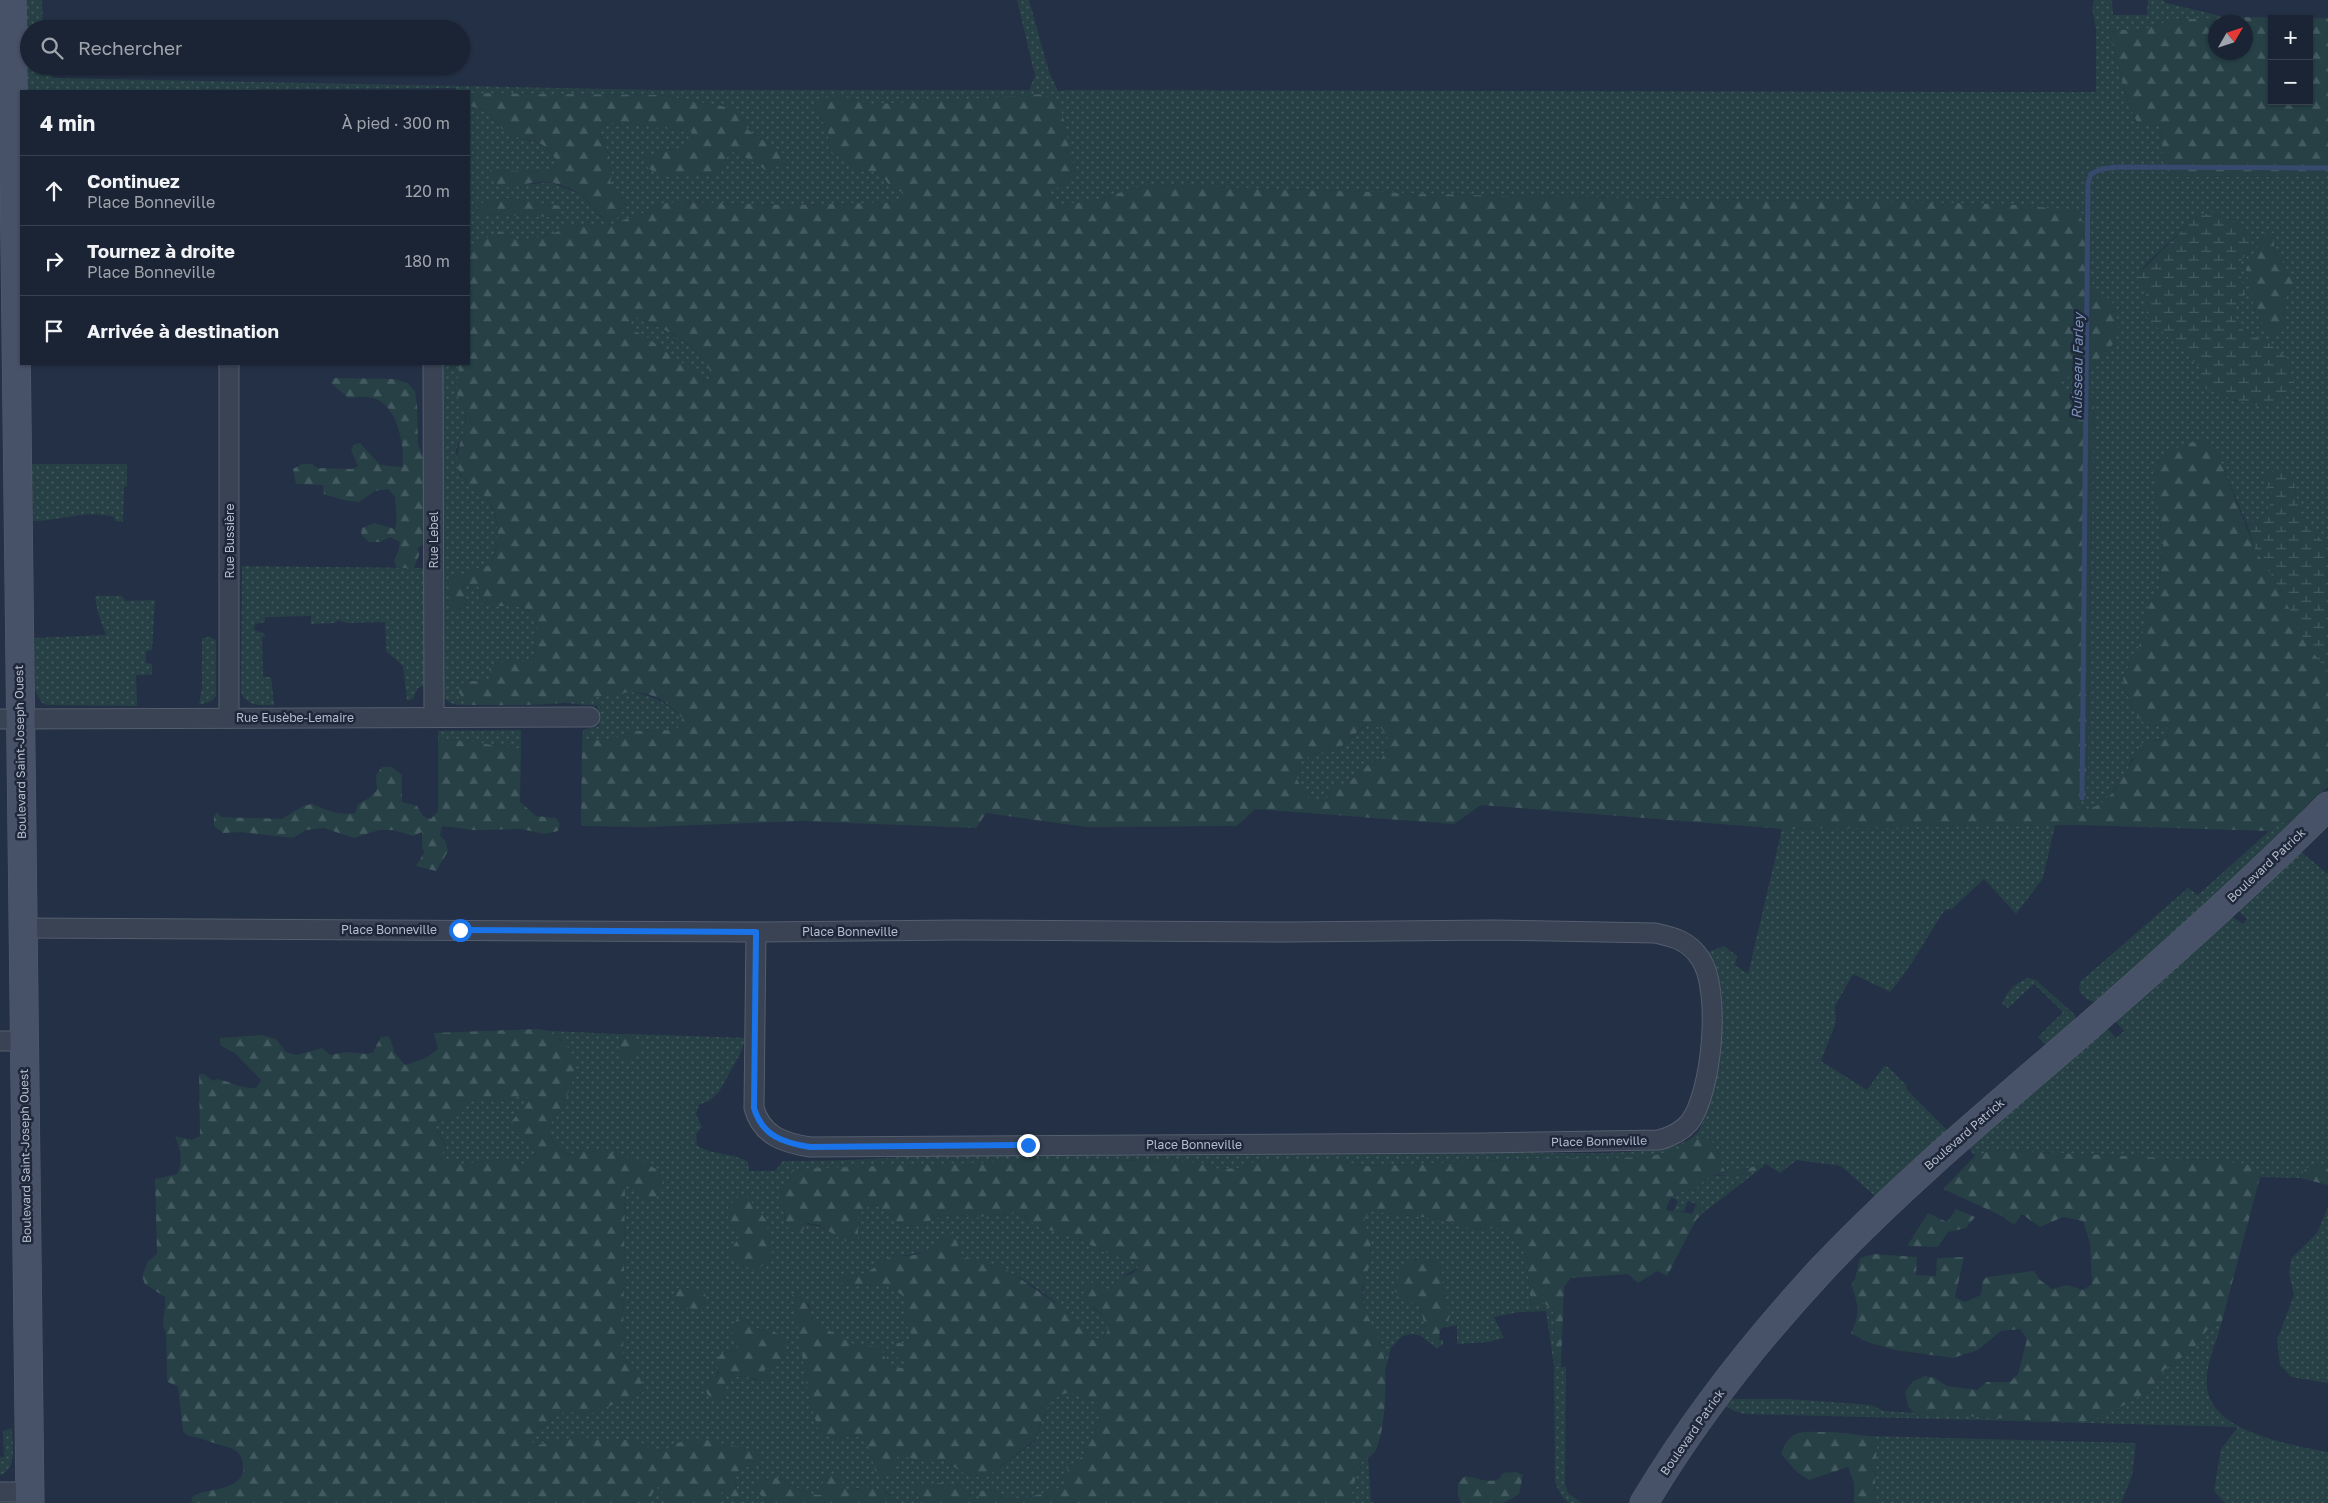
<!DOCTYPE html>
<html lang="fr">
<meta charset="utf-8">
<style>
body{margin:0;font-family:"Golos Text",sans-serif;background:#242c3c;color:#f1f3f6}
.controls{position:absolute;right:15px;top:15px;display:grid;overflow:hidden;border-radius:0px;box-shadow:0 1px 4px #0004}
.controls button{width:45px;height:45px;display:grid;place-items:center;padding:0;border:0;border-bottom:1px solid #39414f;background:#1b2434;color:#f1f3f6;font:25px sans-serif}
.compass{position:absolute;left:2208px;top:15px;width:45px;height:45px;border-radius:50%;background:#1b2434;box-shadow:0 1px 4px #0004;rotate:51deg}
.stop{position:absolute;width:15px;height:15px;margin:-11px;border:4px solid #1a73e8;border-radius:50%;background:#fff}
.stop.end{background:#1a73e8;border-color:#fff;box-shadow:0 1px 5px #0008}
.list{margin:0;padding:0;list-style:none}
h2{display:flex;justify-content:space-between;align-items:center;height:65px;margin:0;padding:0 20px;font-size:21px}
h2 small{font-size:16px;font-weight:400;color:#a0a4ac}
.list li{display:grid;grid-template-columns:32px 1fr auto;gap:15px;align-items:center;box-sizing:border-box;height:70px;padding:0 20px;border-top:1px solid #39414f}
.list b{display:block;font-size:19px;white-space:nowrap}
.list p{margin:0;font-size:16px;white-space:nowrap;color:#a0a4ac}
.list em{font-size:16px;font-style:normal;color:#a0a4ac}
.icon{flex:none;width:28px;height:28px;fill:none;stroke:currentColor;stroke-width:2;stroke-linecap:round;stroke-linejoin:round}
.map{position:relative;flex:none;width:2328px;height:1503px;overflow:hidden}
.search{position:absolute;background:#1b2434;box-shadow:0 1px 4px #0004;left:20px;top:20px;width:450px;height:55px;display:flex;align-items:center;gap:12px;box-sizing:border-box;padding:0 18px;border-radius:28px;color:#a0a4ac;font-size:19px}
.panel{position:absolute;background:#1b2434;box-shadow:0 1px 4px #0004;left:20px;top:90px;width:450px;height:275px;border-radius:0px}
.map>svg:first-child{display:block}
.grass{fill:url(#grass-dots);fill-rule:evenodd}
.forest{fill:url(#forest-firs);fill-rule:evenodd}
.wetland{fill:url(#wetland-marsh)}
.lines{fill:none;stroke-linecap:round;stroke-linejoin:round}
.stream{stroke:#374a6e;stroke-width:5}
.street-casing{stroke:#545e6e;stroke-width:21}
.secondary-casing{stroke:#545e6e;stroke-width:29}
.street{stroke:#394354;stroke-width:19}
.secondary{stroke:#475168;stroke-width:28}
.route{stroke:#1a73e8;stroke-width:6}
.labels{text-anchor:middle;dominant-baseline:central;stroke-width:5;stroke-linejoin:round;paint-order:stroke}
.street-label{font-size:12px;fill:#b6bece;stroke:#1e283a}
.water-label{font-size:14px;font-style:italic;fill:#7c91b8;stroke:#1e283a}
</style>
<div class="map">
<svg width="2328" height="1503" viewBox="0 0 2328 1503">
<defs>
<pattern id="grass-dots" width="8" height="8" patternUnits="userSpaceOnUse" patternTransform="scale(1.25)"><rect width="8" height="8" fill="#264046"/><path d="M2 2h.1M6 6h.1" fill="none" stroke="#435a60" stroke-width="1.8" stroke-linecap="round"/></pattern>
<pattern id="forest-firs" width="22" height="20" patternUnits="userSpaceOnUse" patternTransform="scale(1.25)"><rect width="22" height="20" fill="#264046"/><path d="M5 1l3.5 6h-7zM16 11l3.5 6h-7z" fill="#435a60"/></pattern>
<pattern id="wetland-marsh" width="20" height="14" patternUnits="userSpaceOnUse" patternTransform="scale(1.25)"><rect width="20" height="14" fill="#264046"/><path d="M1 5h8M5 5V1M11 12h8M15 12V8" fill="none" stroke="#435a60"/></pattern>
</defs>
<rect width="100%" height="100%" fill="#243045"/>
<g class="grass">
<polygon points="25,0 42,0 43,29 29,29 29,47 25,47"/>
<path d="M 1017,0 L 1029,0 L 1049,72 L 1058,91 L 1069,90 L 2096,92 L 2096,29 L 2092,8 L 2094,0 L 2112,0 L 2113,15 L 2147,15 L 2148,0 L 2163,0 L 2166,3 L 2225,17 L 2172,20 L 2142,30 L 2109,30 L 2127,99 L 2137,124 L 2161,126 L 2163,161 L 2171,177 L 2328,176 L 2328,544 C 2303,529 2295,505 2294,477 L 2259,475 L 2265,480 L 2274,496 L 2265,515 L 2247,525 L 2218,455 L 2153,472 L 2163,545 L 2159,588 L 2149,606 L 2141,644 L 2123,677 L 2125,690 L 2138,717 L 2145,724 L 2167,727 L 2169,732 L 2164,739 L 2155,740 L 2131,760 L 2127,774 L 2102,804 L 2089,810 L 2079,810 L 2077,806 L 2087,793 L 2094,393 L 2080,392 L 2068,395 L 2060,388 L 2062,380 L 2092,370 L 2096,360 L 2114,343 L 2098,292 L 2086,265 L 2085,227 L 2002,204 L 1503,196 L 1146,185 L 1095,200 L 1061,205 L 1051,198 L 1050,189 L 946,101 L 869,104 L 837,95 L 819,116 L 828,130 L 829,151 L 839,155 L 858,170 L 880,172 L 891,188 L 902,191 L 906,197 L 899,202 L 789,205 L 680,202 L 657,204 L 637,217 L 626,219 L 613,224 L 593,227 L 568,225 L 557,232 L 540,237 L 517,240 L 499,231 L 469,248 L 469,106 C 473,107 480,108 484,111 C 492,117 497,127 507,132 C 531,147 539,133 558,163 L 549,172 L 490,170 L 533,184 L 549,182 L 581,194 L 602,218 L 612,220 L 626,205 L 610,181 L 610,157 L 599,131 L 604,124 L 617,122 L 692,132 L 683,148 L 662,151 L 696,175 L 718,174 L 725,159 L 734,151 L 746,158 L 787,156 L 748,130 L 736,109 L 661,95 L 469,93 L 469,91 L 458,91 L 455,88 L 26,91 L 26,62 L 29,62 L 29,66 L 48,66 L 49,73 L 54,78 L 659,90 L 1029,90 L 1035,76 ZM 508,198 L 560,206 L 561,214 L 551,217 L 478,214 L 477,204 ZM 2197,216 L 2252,243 L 2238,267 L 2246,294 L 2236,303 L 2233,318 L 2246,333 L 2267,342 L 2238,402 C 2225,395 2209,392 2200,381 L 2201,368 L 2171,338 L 2147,305 L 2146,293 L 2139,280 L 2139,273 L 2147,263 ZM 2267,230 L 2275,235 L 2273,251 L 2283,263 L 2287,293 L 2282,308 L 2286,328 L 2255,311 L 2246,269 Z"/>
<path d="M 636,317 C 655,324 703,348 710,369 C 711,373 711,380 711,384 L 645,336 L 635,331 L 629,322 Z"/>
<path d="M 442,364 L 459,364 L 458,397 L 465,411 L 465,429 L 456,450 L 460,475 C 468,483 478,488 484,496 C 501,517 501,542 490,565 L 469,571 L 452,610 L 459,610 L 466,603 L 463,585 L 471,584 L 480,587 L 479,601 C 497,604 534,602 537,624 C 538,629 535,635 535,640 C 534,648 535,655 532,663 C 514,662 512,674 498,681 C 489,685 478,681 470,679 L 463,699 L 470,705 C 456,705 449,706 441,694 Z"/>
<path d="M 32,464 L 127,464 L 127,486 L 124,487 L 123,522 L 115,521 L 114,517 C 87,509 61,521 33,521 Z"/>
<path d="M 242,566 L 426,568 L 426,681 L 423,686 L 418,688 L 413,699 L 407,701 L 403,666 L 386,651 L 385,622 L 347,623 L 338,620 L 335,623 L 311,624 L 311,616 L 265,617 L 265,622 L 255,624 L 254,630 L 265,634 L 265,637 L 262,637 L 263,677 L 271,677 L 274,705 C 261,705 246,707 241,692 Z"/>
<polygon points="95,596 122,596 125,601 155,600 152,650 146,651 146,663 152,664 152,675 136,675 137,706 47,705 41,702 35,690 34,638 106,635 98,613"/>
<polygon points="210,637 216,640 216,696 212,701 199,705 202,687 202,638"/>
<path d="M 626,691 C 648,694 667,701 682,718 L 681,726 L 674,730 L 634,731 L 614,739 L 582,741 L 583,730 L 599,726 L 598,706 L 565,703 Z"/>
<polygon points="1367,724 1381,728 1390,741 1382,758 1370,763 1342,788 1336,783 1326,800 1311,802 1296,780 1300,762 1315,753 1336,751"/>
<polygon points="521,730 521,749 451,739 438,744 438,731"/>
<path d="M 2328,782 L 2328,786 C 2254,861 2177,931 2099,1002 C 2089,1002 2084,998 2079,990 L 2080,982 L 2188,888 L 2198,895 L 2269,831 L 2281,823 L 2295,820 Z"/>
<path d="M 2055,825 L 2043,878 L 2016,914 L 1984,879 L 1952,909 L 1945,910 C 1926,937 1912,967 1890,992 L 1853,974 L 1835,1006 L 1836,1022 L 1821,1061 L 1867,1090 L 1884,1066 L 1888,1067 L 1906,1085 L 1907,1090 L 1949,1132 L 1877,1198 L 1841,1166 L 1797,1160 L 1780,1173 L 1766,1164 L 1725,1173 L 1716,1148 L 1710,1139 L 1700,1137 L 1680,1150 L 1651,1156 L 1609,1159 L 1555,1158 L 1365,1166 L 1340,1161 L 1254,1162 L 1241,1168 L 1217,1169 L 1204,1163 L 1081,1159 L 790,1180 L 782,1203 L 786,1225 C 816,1222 820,1226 845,1241 L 857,1239 L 858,1217 L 864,1208 L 876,1205 L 903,1226 L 919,1225 L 942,1216 L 958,1214 L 972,1218 L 1015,1212 L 1041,1228 L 1073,1236 L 1106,1253 L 1132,1260 L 1139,1267 L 1120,1278 L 1110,1290 L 1092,1307 L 1104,1317 L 1109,1330 L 1105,1337 L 1092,1340 C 1082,1331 1074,1318 1063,1309 C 1038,1286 998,1262 965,1258 L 959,1250 L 957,1239 C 935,1247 916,1258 893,1255 L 866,1273 L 837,1278 L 845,1285 L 884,1284 L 902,1295 L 907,1309 L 905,1321 L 912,1336 L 906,1344 L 894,1342 L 906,1362 L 903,1368 L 889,1367 L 880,1347 L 854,1345 L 813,1322 L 809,1305 L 799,1297 L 793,1295 L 809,1397 L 819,1431 L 834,1439 C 853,1435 871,1433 872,1458 L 898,1455 L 941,1459 L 967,1475 L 985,1478 L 1034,1442 L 1048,1406 L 1058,1396 L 1070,1392 L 1095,1402 L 1100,1418 L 1083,1456 L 1068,1467 L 1066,1482 C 1053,1493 1053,1491 1037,1495 C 1015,1500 1012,1501 991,1489 L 980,1491 L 979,1503 L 962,1487 L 952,1486 L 915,1492 L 923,1503 L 899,1503 L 886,1492 L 857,1488 L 849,1492 L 837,1476 L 828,1473 L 822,1485 L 822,1495 L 810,1495 L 780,1478 L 763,1496 L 767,1503 L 720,1503 L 722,1501 L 719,1491 L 737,1486 L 733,1476 L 743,1468 L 756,1464 L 674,1444 L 664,1451 L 649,1448 L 637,1440 L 594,1440 L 579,1436 L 537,1445 L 527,1440 L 532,1433 L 565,1411 L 583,1414 L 643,1392 C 640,1375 638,1369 623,1360 L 625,1179 L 647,1199 L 654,1199 L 585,1149 L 569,1155 C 557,1148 551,1141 548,1127 C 560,1114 582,1072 573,1055 C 568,1046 559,1038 552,1031 L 619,1034 L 620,1048 L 639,1047 L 633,1034 L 746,1038 L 740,1054 L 719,1092 L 709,1101 L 699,1105 L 696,1114 L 702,1127 L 696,1134 L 697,1145 C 712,1156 733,1152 748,1162 L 749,1171 L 775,1171 L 783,1161 C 846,1162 909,1155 972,1155 C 1151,1153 1331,1154 1510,1152 C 1548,1152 1658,1158 1686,1141 C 1691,1139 1696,1135 1699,1130 C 1712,1109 1725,1020 1722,994 C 1720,980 1714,966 1708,952 L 1724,946 L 1737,956 L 1735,965 L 1748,974 L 1782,829 ZM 738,1228 L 744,1267 L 731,1251 L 738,1239 ZM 745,1318 L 755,1327 L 767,1333 L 778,1363 L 764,1370 L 757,1380 L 743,1376 L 729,1378 L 723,1394 L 706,1386 L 716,1379 L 722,1353 L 733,1351 L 741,1345 L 732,1332 L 731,1327 L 737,1319 Z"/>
<polygon points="2300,851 2328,874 2328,1165 2306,1168 2300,1178 2260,1177 2253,1165 2209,1160 1993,1150 1975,1156 1968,1147 2107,1028 2116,1038 2124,1031 2115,1021 2231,916 2243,924 2247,919 2238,910"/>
<path d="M 2027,978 L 2036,980 L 2074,1014 L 2077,1020 L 2047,1046 L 2038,1037 L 2063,1012 L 2034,984 L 2008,1008 L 2002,1004 C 2007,990 2015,984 2027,978 Z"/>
<polygon points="527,1093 528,1102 519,1115 515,1131 535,1149 534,1161 522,1165 510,1158 463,1164 438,1159 446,1146 433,1122 453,1120 466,1100 503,1102"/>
<path d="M 1759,1170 L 1703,1213 L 1696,1204 L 1688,1201 L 1684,1211 L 1673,1212 L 1678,1201 L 1671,1197 L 1681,1191 L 1695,1190 C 1712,1172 1709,1176 1731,1176 C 1740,1176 1750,1172 1759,1170 Z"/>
<polygon points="2328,1207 2328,1383 2291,1377 2280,1365 2277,1340 2294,1295 2289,1273 2291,1259 2317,1233"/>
<path d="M 1370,1211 L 1439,1219 L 1472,1229 L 1501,1228 L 1522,1247 L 1527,1264 L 1531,1305 L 1545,1302 L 1553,1310 L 1557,1366 L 1566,1367 L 1565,1483 L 1568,1493 L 1582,1503 L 1568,1503 L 1561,1495 L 1555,1482 L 1554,1366 L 1546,1311 L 1519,1312 L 1494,1317 L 1504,1338 L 1488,1342 L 1457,1344 L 1457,1325 L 1443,1328 L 1447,1324 C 1446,1313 1444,1302 1443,1291 C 1440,1270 1443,1257 1415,1259 L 1407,1301 L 1420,1306 L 1427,1335 L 1434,1343 L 1443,1339 L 1443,1345 L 1436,1348 L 1421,1336 L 1413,1334 L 1402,1336 L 1391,1348 L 1384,1374 L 1382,1346 L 1365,1312 L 1362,1297 L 1364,1280 L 1371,1258 L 1370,1244 L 1364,1221 Z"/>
<path d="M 2222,1321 C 2217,1343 2202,1369 2208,1393 C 2219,1434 2293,1445 2328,1452 L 2328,1503 L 2225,1503 L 2214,1491 L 2221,1449 L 2238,1427 L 1745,1414 L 1734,1411 L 1726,1406 L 1732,1399 L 1789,1399 L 1871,1405 L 1884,1411 L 2080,1423 L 2148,1392 L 2165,1369 L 2192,1350 L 2210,1326 Z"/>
<path d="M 12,1428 C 12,1444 18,1469 0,1475 L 0,1457 L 4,1457 L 3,1431 Z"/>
<polygon points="1868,1436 2136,1443 2132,1476 2121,1503 1874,1503 1877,1443"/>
<polygon points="1368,1457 1371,1502 1375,1503 1356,1503 1352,1493 1359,1464"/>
<polygon points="659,1485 667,1503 649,1503 653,1492"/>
</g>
<g class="forest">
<path d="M 2225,17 L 2328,18 L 2328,176 L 2171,177 L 2163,161 L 2161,126 L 2138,125 L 2127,99 L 2109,30 L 2142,30 L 2172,20 ZM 2272,19 L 2309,19 L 2309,101 L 2272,101 ZM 2216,22 L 2246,22 L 2246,52 L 2216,52 Z"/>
<path d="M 469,93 L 660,95 L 737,109 L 748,130 L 787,156 L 783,165 L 766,170 L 734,151 L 725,159 L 718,174 L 661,177 L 647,167 L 645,157 L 662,151 L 683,148 L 692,132 L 618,122 L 604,124 L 599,131 C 604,147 617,164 610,181 L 626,205 C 611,240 594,206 582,195 C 578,191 554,182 549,182 C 533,180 515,188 499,188 L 490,170 L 549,172 L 558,163 C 539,132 530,146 506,132 C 497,126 492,117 484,111 C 480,108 473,107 469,106 Z"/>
<path d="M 1043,94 L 1060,104 L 1076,175 L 1067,186 L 1050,189 L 1051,198 L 1061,205 L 1095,200 L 1146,185 L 1503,196 L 1900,202 L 2002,204 L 2077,210 L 2085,227 L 2086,265 L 2098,292 L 2112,301 C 2116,313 2122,330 2114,342 C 2107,354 2098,355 2093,370 L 2062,380 L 2060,388 L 2068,395 L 2080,392 L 2094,393 L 2087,793 L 2077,806 L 2079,810 C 2114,810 2126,768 2142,743 L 2164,739 L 2169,732 L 2167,727 L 2145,724 L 2138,717 L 2125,690 L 2123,677 L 2140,644 L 2149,606 L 2159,588 L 2163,545 L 2153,472 L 2162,458 L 2183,444 L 2202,441 L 2211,444 L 2218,455 L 2255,549 L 2282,593 L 2304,640 L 2328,672 L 2328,782 L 2294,820 L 2281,823 L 2269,831 L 2079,825 L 1782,829 L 1481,805 L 1454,824 L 1255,809 L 1237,826 L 1087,827 L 986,813 L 976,828 L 801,821 L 646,827 L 581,826 L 582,741 L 614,739 L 634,731 L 674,730 L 681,726 L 682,718 C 644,673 608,700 563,703 C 532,706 501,705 470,705 L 463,699 L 459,692 L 462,683 C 473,678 484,683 497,681 L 489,669 C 501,657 517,662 532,663 C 535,654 534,648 535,639 C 535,634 538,628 537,624 C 532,602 506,604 490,608 L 479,601 L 480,587 L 471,584 L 463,585 L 466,603 L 459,610 L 452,610 L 450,579 L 469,571 L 490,565 C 501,543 502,514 483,495 C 474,485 461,481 458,467 C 454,445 469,431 465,411 C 464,407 459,403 458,398 C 455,389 459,374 459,364 L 469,364 L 469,248 L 499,231 L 517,240 L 540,237 L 557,232 L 568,225 L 593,227 L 613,224 L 626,219 L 637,217 L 657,204 L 680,202 L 789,205 L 899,202 L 906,197 L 902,192 L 891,188 L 880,172 L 858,170 L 839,155 L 829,151 L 828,130 L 814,107 L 826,98 L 837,95 L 869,104 L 946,101 ZM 636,317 C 656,324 702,347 709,368 C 711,373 710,379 711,384 L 645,336 L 635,331 L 629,322 ZM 1366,724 L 1381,728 L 1390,741 L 1382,758 L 1370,763 L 1342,788 L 1336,782 L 1326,800 L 1311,802 L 1297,780 L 1300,762 L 1315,753 L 1336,751 Z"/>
<polygon points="508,198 561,206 561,214 551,217 478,214 477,204"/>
<path d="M 2267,229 L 2275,235 L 2273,251 L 2296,281 C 2283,300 2282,306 2286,328 L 2277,336 C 2253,324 2251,293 2246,269 Z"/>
<path d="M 334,378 L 394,379 L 408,383 L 415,391 L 417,405 L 418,444 L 425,461 L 426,542 L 418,548 L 419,555 L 414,568 L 397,568 L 394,561 L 398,552 L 400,542 L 390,537 L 380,542 L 369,542 L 361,534 L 362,528 L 374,523 L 395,529 C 398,518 395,508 395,497 L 388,489 L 375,491 L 359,502 L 343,500 L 324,494 L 323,485 L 296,484 L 293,469 L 302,464 L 312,464 L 317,468 L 352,469 L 358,466 L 351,450 L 354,445 L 360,443 L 380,465 L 402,467 C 406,449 397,408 378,400 C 368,395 359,397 348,398 L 331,383 Z"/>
<path d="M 451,739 L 521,749 L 520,802 L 536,816 L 556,818 L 560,824 L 558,831 L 545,834 L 521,829 L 473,830 L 442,826 L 440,835 L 446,842 L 448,851 L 436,871 L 416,866 L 425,851 L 422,849 L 422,832 L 413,836 L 393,830 L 379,830 L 354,838 L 324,828 L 306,830 L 293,838 L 241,832 L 223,833 L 214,826 L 214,817 L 217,812 L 221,817 L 282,819 L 303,806 L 312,804 C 327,810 339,816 355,813 L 358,804 L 369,798 L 377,790 L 376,775 L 382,767 L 392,767 L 402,775 L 402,802 L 417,806 L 423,816 L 431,819 L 438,811 L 438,744 Z"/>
<path d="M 537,1029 L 552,1031 C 559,1039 568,1046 573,1055 C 582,1072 560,1114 548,1127 C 551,1141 557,1148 569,1155 L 585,1149 L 617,1154 L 641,1161 L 656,1169 L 664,1179 L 662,1191 L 654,1199 L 646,1199 L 625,1180 L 623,1360 C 639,1370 640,1373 643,1392 L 593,1413 L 583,1414 L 565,1411 L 532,1433 L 528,1440 L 537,1445 L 580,1436 L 595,1440 L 637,1440 L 649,1448 L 664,1451 L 674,1444 L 697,1438 L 749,1449 L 760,1457 L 756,1464 L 743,1468 L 733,1476 L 741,1499 L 733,1499 L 720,1491 L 722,1502 L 720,1503 L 667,1503 L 659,1486 L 653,1492 L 649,1503 L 191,1503 L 193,1496 C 207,1488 228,1492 240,1478 C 244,1474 243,1469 243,1464 C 240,1447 228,1448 214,1443 C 205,1440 198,1437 188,1436 L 183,1431 L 178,1387 L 168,1382 L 167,1378 L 166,1333 C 159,1321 167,1311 165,1297 L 145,1284 L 142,1276 L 148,1261 L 157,1254 L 155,1179 L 177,1174 C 184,1162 180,1148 175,1136 L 191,1140 L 200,1136 L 199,1074 L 204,1074 L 213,1081 L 217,1079 C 232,1082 240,1089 256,1088 L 261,1080 L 236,1054 L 220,1045 L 220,1038 L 262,1035 L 276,1039 L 286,1052 L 297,1055 L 322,1048 L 330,1055 L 346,1052 L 367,1054 L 373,1052 L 381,1037 L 389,1036 L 395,1053 L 405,1065 L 426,1058 L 438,1049 L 434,1033 ZM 527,1094 L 528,1102 L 512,1121 L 514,1131 L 535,1149 L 534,1161 L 522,1165 L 510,1158 L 463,1164 L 439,1159 L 446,1147 L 433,1122 L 453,1120 L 465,1110 L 466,1100 L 503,1102 Z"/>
<polygon points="619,1034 633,1034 639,1047 635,1055 627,1060 617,1055 620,1048"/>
<path d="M 1700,1137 L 1710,1139 L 1716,1148 L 1725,1173 L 1766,1164 L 1759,1170 L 1731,1177 L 1717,1174 L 1706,1178 L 1695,1190 C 1678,1191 1671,1192 1666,1210 C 1675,1213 1683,1211 1692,1214 L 1696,1204 L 1703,1213 L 1696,1220 L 1667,1276 L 1657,1271 L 1638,1283 L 1628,1274 L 1571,1278 L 1564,1287 L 1561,1365 L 1557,1366 L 1553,1310 L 1544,1303 L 1531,1305 L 1527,1264 L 1522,1247 L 1501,1228 L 1472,1229 L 1439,1219 L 1370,1211 L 1364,1221 C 1367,1233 1373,1246 1371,1258 C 1369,1272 1360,1284 1362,1299 C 1365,1316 1376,1329 1381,1344 C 1389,1364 1386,1437 1374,1453 C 1370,1457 1363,1461 1359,1464 L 1352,1493 L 1356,1503 L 923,1503 L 915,1491 L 917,1484 L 939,1483 L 962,1487 L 978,1502 L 980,1491 L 991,1489 C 1012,1501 1015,1500 1037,1495 C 1053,1491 1053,1493 1066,1482 L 1068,1467 L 1083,1456 L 1100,1418 L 1095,1402 L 1070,1392 L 1058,1396 L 1048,1406 L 1034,1441 L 985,1478 L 967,1475 L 941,1459 L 930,1463 L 898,1455 L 893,1475 L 876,1473 C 867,1443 871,1430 834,1439 L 819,1432 L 809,1397 L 792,1295 C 808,1299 810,1308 813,1322 L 854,1344 L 880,1347 L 889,1367 L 903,1368 L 906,1362 L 896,1357 L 894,1342 L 905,1344 L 912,1336 L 905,1321 L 907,1309 L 902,1295 L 884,1284 L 845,1285 L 837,1278 L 866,1273 L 893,1255 C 918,1258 931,1252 947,1234 L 957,1239 L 959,1250 L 965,1258 L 981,1260 L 1002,1267 L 1025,1282 L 1064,1309 L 1092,1340 L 1105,1337 L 1108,1330 L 1104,1317 L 1084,1298 L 1086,1287 L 1094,1282 L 1110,1290 L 1120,1278 L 1133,1273 L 1139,1267 L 1132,1260 L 1106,1253 L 1073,1236 L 1041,1228 L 1015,1212 L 972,1218 L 958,1214 L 942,1216 L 919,1225 L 903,1226 L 876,1205 L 864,1208 L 858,1217 L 858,1239 L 845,1241 L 818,1225 L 807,1223 L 801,1233 L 792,1232 L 786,1225 C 786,1211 778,1199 780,1186 L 790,1180 L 793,1169 L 1081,1159 L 1204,1163 L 1217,1169 L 1241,1168 L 1254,1162 L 1340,1161 L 1365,1166 L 1556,1158 L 1609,1159 L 1651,1156 L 1680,1150 Z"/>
<path d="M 1992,1150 L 2209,1160 L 2253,1165 L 2260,1177 L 2222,1321 L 2210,1326 L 2192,1350 L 2165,1369 L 2148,1392 L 2102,1417 L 2080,1423 L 1914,1413 L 1908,1406 L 1905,1392 L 1913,1381 L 1925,1376 L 1935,1378 L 1947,1386 L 1977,1390 L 1987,1382 L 2010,1382 L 2018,1374 L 2027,1339 L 2020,1329 L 2001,1331 L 1978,1350 L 1953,1358 L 1895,1350 L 1867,1342 L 1851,1333 C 1860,1315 1859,1304 1851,1285 L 1855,1279 L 1860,1258 L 1874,1254 L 1917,1257 L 1916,1275 L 1936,1276 L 1937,1258 L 1964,1257 L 1955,1297 L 1965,1302 L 1981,1295 L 1983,1280 L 1987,1277 L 2034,1271 L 2040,1280 L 2052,1289 L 2067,1285 L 2083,1290 L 2092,1284 L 2090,1243 L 2083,1221 L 2063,1217 L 2040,1227 L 2022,1214 L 2014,1225 L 2002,1216 L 1943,1189 L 1975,1156 Z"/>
<polygon points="2328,1165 2328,1185 2300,1178 2306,1168"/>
<polygon points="738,1197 748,1197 766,1220 773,1256 756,1271 734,1261 730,1251 738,1239 737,1228 728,1220 728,1207"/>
<polygon points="1956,1209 1975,1217 1966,1228 1948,1232 1938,1247 1907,1246 1928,1213 1947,1222"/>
<path d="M 1426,1258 L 1436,1263 L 1442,1271 L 1443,1290 L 1450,1316 L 1447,1324 L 1440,1330 L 1439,1341 L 1434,1343 L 1427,1335 L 1420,1306 L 1407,1301 L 1395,1291 C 1396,1272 1407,1259 1426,1258 Z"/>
<polygon points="677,1288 695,1288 705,1293 706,1305 699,1310 676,1306 673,1294"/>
<path d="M 745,1318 C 753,1326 761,1334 773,1331 L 785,1338 L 787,1353 L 778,1363 L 764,1370 L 771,1377 L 766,1381 L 743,1376 L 729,1378 L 723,1394 L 715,1401 L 707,1394 L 706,1386 L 716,1379 L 719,1372 C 715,1364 716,1359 722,1353 L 733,1351 L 741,1345 L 732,1332 L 731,1327 L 737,1319 Z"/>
<path d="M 1832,1432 L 1868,1436 L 1877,1442 L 1874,1503 L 1854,1503 L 1854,1483 L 1848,1467 L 1809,1480 L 1797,1472 L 1781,1454 C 1791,1425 1806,1433 1832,1432 Z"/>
<path d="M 1516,1472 L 1523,1475 L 1519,1494 L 1504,1503 L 1461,1503 L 1458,1496 L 1458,1483 L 1465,1476 C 1477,1477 1496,1488 1503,1473 Z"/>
<path d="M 828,1473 L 837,1475 L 849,1492 C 869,1482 883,1489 899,1503 L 767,1503 L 755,1488 L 757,1481 C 788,1469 792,1495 821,1495 L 822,1485 Z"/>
</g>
<g class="wetland">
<path d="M 2213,212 C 2231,218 2242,227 2252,243 L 2238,267 L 2246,294 L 2236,303 L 2233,318 L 2246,333 L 2267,342 L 2287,358 L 2294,383 C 2286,393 2280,401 2268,406 C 2259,410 2218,394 2208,390 C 2204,388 2202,384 2200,381 L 2201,368 L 2147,318 L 2146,294 L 2139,280 L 2139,273 L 2197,216 Z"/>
<path d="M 2287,469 L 2294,477 C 2295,505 2303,529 2328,544 L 2328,672 L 2304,640 L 2282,593 L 2255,549 L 2247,525 L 2265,515 L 2274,496 L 2265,480 L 2258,475 Z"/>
</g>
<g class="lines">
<polyline class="stream" points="2082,798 2088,183 2091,174 2101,169 2119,167 2328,168"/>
<g class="street-casing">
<g id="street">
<polyline points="229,364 229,718"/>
<polyline points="433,364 434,716"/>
<polyline points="0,719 590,717"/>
<path d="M 22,928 L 756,932 L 958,930 L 1289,932 L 1493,930 L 1655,933 C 1674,937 1689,941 1700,958 C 1722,989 1712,1094 1689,1123 C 1681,1132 1670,1137 1659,1140 L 1480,1143 L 810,1147 C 784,1143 762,1136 754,1108 L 756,932"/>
<polyline points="0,1041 23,1041"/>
<polyline points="0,1492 29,1492"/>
</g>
</g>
<g class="secondary-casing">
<g id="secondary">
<polyline points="12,0 30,1503"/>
<path d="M 1644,1503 C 1694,1419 1756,1340 1823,1268 C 1894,1193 1973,1126 2052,1058 C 2146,977 2240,894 2328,806"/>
</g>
</g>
<use href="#street" class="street"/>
<use href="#secondary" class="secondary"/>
</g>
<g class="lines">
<path class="route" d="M 460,930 L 756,932 L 754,1108 C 762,1136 784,1143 810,1147 L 1028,1145"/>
</g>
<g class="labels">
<g class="street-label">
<text transform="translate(433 540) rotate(-90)">Rue Lebel</text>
<text transform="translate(229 541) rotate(-90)">Rue Bussière</text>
<text x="295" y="717">Rue Eusèbe-Lemaire</text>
<text transform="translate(20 752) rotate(-91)">Boulevard Saint-Joseph Ouest</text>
<text transform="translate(2266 865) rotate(-43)">Boulevard Patrick</text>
<text x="389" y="929">Place Bonneville</text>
<text x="850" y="931">Place Bonneville</text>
<text transform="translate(1964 1134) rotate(-41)">Boulevard Patrick</text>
<text transform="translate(1599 1141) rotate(-1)">Place Bonneville</text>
<text x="1194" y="1144">Place Bonneville</text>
<text transform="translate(25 1156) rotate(-91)">Boulevard Saint-Joseph Ouest</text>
<text transform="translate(1692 1432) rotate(-55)">Boulevard Patrick</text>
</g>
<g class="water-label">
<text transform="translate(2077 366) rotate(-89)">Ruisseau Farley</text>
</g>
</g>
</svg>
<div class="controls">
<button>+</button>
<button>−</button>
</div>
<svg class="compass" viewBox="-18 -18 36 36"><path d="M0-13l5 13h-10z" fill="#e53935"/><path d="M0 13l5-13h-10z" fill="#a0a4ac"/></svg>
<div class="stop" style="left:460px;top:930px"></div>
<div class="stop end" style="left:1028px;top:1145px"></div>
<div class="search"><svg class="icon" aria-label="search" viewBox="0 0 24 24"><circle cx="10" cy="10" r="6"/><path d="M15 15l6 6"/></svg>Rechercher</div>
<section class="panel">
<h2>4 min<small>À pied · 300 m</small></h2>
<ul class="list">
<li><svg class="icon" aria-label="ahead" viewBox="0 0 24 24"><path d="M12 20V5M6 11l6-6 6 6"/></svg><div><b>Continuez</b><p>Place Bonneville</p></div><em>120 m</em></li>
<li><svg class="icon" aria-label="right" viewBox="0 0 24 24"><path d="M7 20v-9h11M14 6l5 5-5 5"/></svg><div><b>Tournez à droite</b><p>Place Bonneville</p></div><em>180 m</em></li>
<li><svg class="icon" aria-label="arrive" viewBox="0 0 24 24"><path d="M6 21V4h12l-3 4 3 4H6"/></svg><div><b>Arrivée à destination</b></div></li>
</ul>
</section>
</div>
